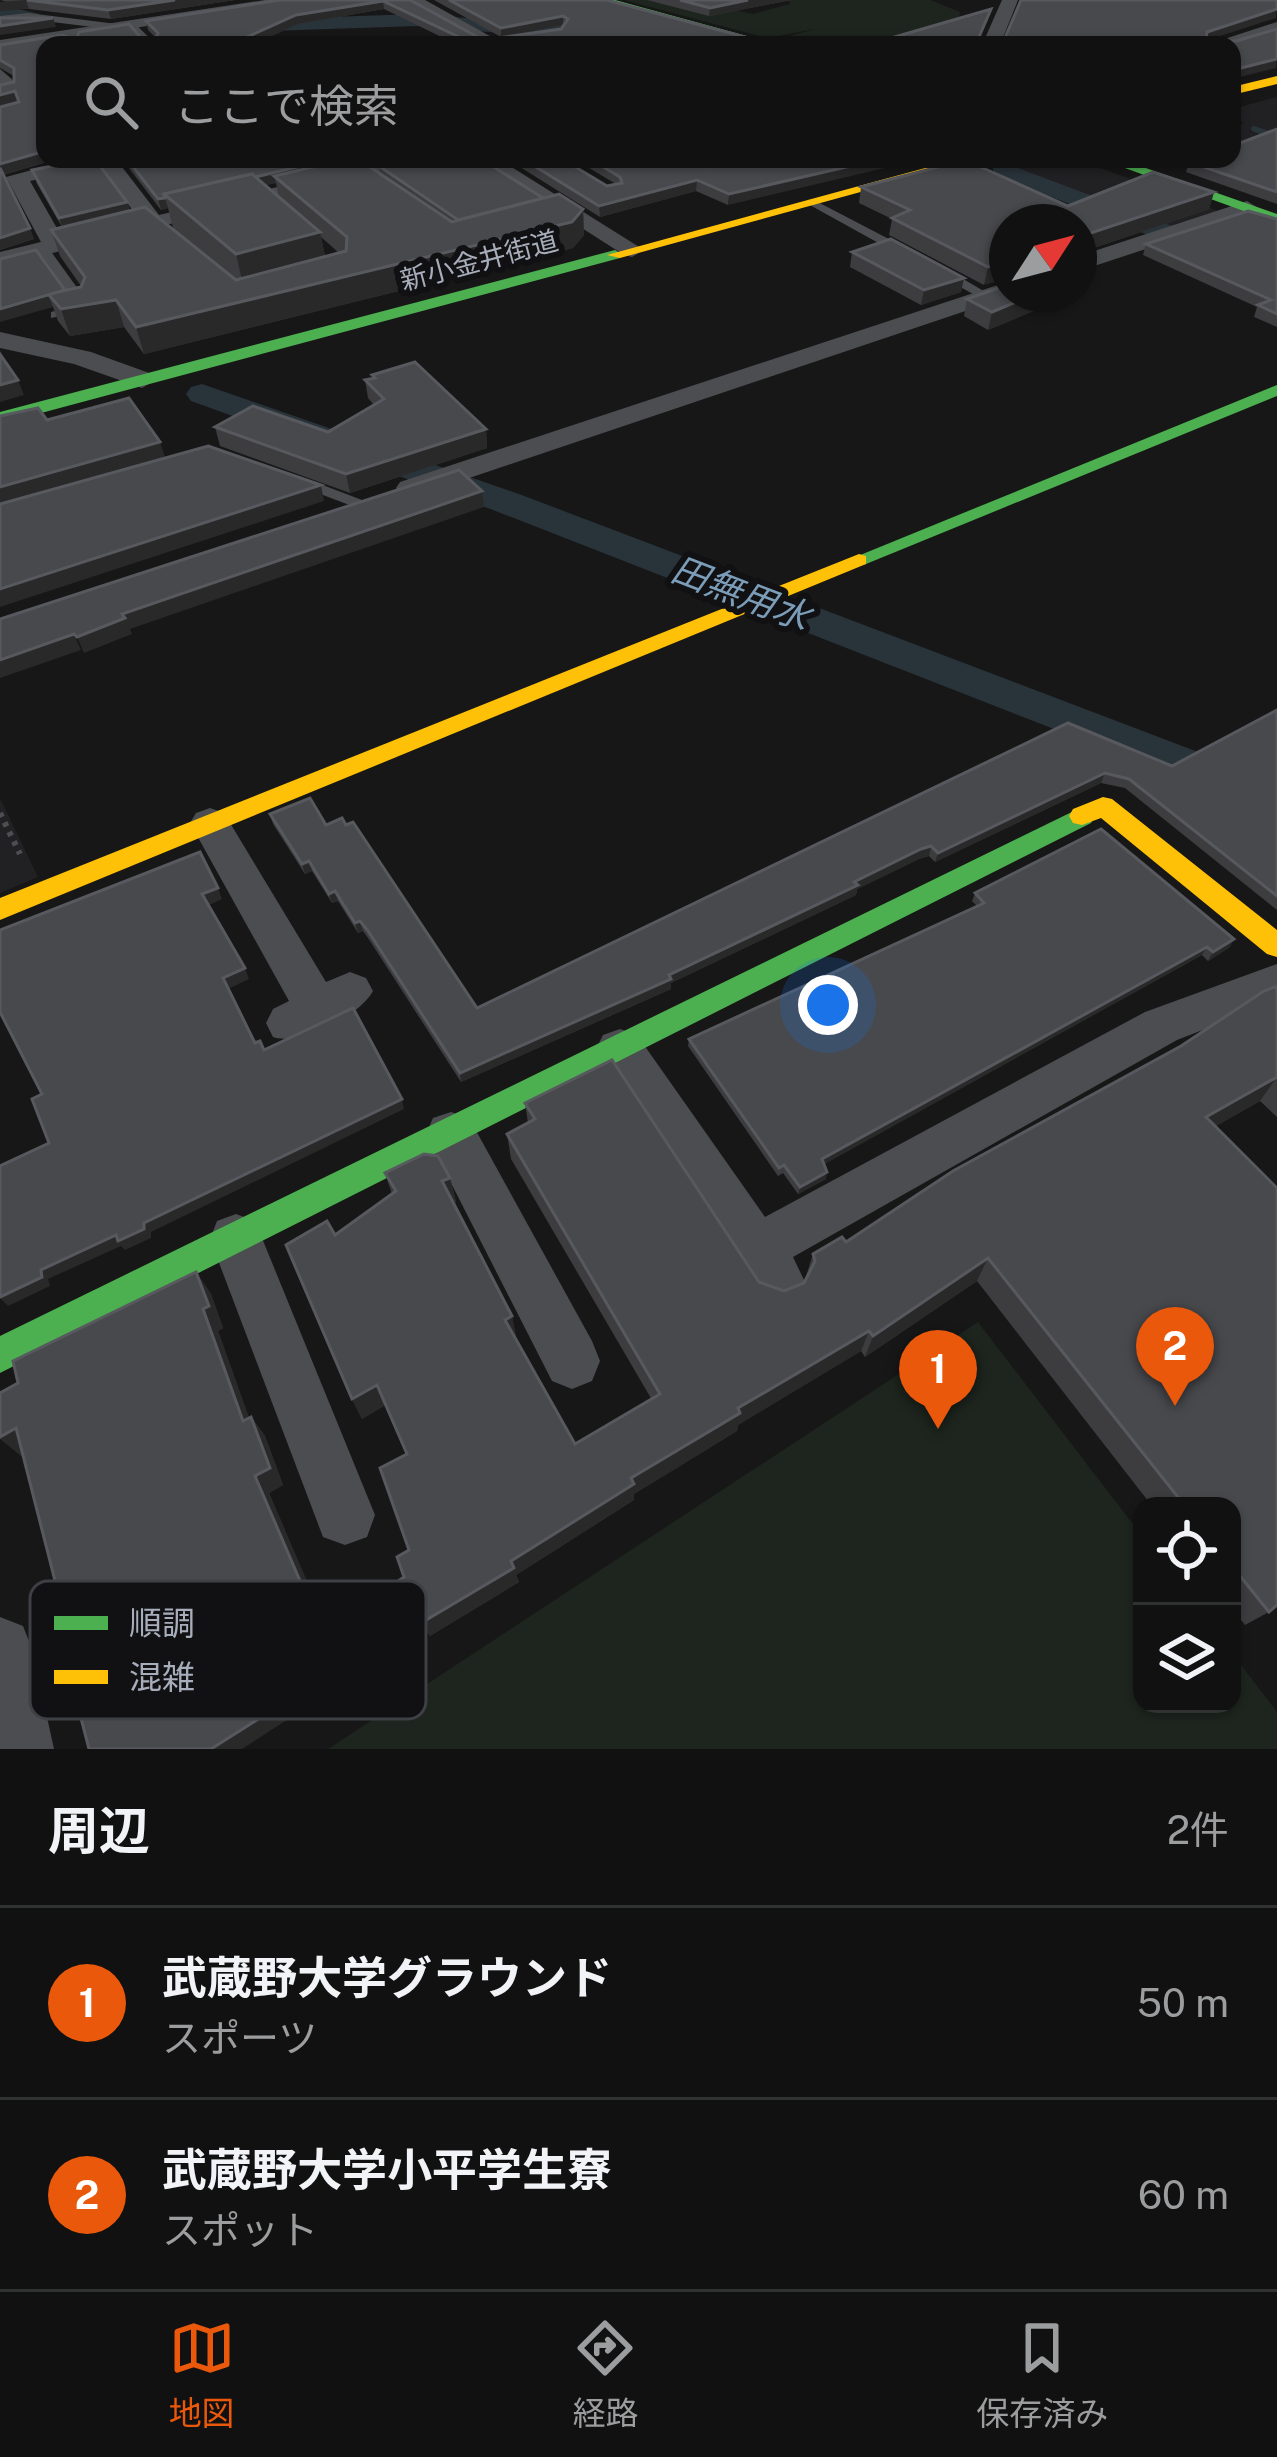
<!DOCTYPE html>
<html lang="ja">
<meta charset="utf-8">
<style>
body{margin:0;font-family:"Public Sans","Noto Sans JP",sans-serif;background:#1e1f1f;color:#f1f3f6}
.controls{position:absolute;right:36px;bottom:36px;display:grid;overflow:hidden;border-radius:24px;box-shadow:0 3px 9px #0004}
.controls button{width:108px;height:108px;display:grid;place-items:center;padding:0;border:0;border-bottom:3px solid #303131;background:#111;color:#f1f3f6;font:60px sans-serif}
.compass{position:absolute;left:989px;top:204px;width:108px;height:108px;border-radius:50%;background:#111;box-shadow:0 3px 9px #0004;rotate:54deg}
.you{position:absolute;left:828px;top:1005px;width:42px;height:42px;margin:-30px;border:9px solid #fff;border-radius:50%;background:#1a73e8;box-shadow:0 0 0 18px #1a73e833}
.badge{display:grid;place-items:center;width:78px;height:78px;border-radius:50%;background:#ea580c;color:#fff;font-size:39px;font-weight:700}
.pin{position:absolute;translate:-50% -99px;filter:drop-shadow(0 3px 6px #0008)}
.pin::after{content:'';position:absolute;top:63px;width:42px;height:36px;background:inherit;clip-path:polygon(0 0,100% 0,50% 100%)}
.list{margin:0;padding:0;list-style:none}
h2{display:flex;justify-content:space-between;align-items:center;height:156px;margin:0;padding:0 48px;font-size:51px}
h2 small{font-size:39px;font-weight:400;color:#9c9d9f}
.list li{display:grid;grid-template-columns:78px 1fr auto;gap:36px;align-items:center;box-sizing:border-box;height:192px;padding:0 48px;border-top:3px solid #303131}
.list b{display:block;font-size:45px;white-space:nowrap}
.list p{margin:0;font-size:39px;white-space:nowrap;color:#9c9d9f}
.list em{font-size:39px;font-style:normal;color:#9c9d9f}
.icon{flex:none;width:66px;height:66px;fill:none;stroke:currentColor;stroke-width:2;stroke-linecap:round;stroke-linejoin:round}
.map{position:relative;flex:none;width:1277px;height:1749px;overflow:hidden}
.search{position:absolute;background:#111;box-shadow:0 3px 9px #0004;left:36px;right:36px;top:36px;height:132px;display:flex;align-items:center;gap:30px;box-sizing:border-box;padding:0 42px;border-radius:24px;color:#9c9d9f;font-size:45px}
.sheet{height:540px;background:#111}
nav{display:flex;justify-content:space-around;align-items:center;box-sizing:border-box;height:168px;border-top:3px solid #303131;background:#111;font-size:33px;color:#9c9d9f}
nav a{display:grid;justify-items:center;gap:6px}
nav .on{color:#ea580c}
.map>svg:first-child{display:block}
.built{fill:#212123}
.green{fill:#1d251e}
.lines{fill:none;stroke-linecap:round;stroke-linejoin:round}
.stream{stroke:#29333a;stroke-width:6}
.canal{fill:#29333a;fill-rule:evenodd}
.path{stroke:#4d4e52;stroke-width:6;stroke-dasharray:4.5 6;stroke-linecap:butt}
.lane{fill:#4b4d50;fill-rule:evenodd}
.street{fill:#4b4d50;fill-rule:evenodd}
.fast{fill:#4caf50;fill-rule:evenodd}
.slow{fill:#ffc107;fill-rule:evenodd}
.wall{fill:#3d3d40;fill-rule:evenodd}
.shaded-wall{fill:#29292a}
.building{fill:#48494d;stroke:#57595e;stroke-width:3}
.labels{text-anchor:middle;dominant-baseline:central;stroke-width:12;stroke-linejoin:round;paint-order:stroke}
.far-street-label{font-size:27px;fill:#a7adba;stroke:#111113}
.water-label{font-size:36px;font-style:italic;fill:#7b9db8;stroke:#111113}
.key{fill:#111113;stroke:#3e4045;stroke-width:3}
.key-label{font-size:33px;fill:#a7adba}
</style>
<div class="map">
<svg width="1277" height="1749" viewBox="0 0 1277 1749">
<rect width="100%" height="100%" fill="#171717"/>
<g class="built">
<polygon points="1277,97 1277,135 1254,128 1249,131 1266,137 1239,146 1232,144 1232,128 1244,123 1232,118 1232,109"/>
<polygon points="1043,159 1081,161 1224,213 1168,230 1012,169"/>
<polygon points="0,798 38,877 0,893"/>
</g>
<g class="green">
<polygon points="624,0 691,0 753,14 790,4 789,0 930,0 960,12 959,19 865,44 834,35 859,45 795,45 775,40 815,29 767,38"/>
<polygon points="978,1322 1142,1536 1142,1704 1232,1704 1232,1653 1277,1712 1277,1749 328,1749"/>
</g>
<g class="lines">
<polyline class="stream" points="1254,129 1277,137"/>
<g class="canal">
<polygon points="0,5 40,14 30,20 0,17"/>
<polygon points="628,9 635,11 635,19 550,37 418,26 237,32 227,26 237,20 418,14 550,25"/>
<polygon points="1002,162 1228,247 1277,252 1277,268 1214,261 993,174 993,164"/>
<polygon points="202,384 519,494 1277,782 1277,816 493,510 191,401 186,394 191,387"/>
</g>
<polyline class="path" points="0,813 20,854"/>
<g class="lane">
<polygon points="28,13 117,24 121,27 117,30 28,19 0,22 0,16"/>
<polygon points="128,23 134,23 157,45 148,45"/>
<polygon points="812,199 910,250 912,253 902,256 808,204 808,200"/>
<polygon points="39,246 47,246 91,307 89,310 51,318 51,312 77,305 37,249"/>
<polygon points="935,267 943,267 992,296 982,299 935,273"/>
<polygon points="299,476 362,500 365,503 362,506 352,506 294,484 294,478"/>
</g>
<g class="street">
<polygon points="265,0 306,0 0,50 0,40"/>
<polygon points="405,0 425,0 506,45 484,45"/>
<polygon points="1002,0 1018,0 1000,45 982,45"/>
<polygon points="1277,22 1277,32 1232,46 1206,45"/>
<polygon points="0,69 14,81 14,89 0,92"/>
<path d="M 73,159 L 116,159 L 159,215 L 396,159 L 433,159 L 0,266 L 0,252 L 41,242 L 6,177 ZM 100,166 L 139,219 L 62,237 L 30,181 Z"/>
<polygon points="474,159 499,159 644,250 632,257 624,255"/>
<polygon points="1247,201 1258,208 1255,213 1079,271 1079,256"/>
<polygon points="1007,282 1007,294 1016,294 422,494 400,494 396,488 400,482"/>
<polygon points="0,332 91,352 152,374 156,380 142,388 74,364 0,348"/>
<path d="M 210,808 L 224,813 L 326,982 L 350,972 L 366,978 L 373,991 C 360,1016 299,1046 273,1037 L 266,1023 L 273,1009 L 289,1001 L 190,823 L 196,813 Z"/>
<polygon points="1277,964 1277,1001 1177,1040 793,1257 805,1282 797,1301 778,1308 759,1301 596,1049 603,1035 620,1029 637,1035 765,1217 1145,1012"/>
<polygon points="451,1112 469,1118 592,1341 600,1361 592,1381 572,1389 552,1381 426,1134 433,1118"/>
<polygon points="236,1214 255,1221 375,1515 367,1537 345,1545 323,1537 210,1239 217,1221"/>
<polygon points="0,1617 23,1626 32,1649 54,1749 0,1749"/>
</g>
<g class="fast">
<polygon points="598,0 615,0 780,45 761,45"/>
<polygon points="1100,159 1120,159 1277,214 1277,223"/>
<polygon points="615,250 623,255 620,258 0,424 0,412"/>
<polygon points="1277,385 1277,396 866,564 859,566 848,560"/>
<polygon points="1082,807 1091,809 1095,816 1091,823 0,1373 0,1336"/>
</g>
<g class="slow">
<polygon points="1277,76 1277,84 1232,95 1232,87"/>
<polygon points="958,159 981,159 620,258 607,255"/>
<polygon points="859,554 866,556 866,564 0,920 0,898"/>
<polygon points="1103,797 1112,799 1277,930 1277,957 1267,954 1101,818 1082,825 1073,823 1069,816 1073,809"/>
</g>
</g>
<g class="wall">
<polygon points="0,0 235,0 111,19 29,9"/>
<polygon points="279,0 410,0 483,40 561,29 564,25 501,37 434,0 607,0 766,45 458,45 384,9 298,24 251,45 45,45 57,159 3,175 34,239 0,250 0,107 19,102 19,101 0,106 0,85 14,82 14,76 0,68 0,45 76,40 155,40 156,38 148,30 146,21"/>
<polygon points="647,0 791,0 709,16"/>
<polygon points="1277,129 1277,204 1186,172 1189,162"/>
<path d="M 122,159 L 376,159 L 363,162 L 380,174 L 379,166 L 543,198 L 583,209 L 584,235 L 573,248 L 144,354 L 124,327 L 70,336 L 58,321 L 53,307 L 0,259 L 65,290 L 81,286 L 60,256 L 51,230 L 62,227 L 37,184 L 32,170 L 127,202 L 130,211 L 205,255 L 173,228 L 168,208 L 161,210 ZM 276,183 L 279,197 L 265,185 ZM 321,237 L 339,253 L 325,256 Z"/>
<polygon points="507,159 562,159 607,186 616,184 574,159 694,159 709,167 735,159 728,205 696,191 600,217"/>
<polygon points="861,187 1068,206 1214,192 1209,209 1079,253 1079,222 1007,222 984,285 889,235 892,219 859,203"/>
<polygon points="1277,219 1277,327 1254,317 1257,307 1143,255 1146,244"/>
<polygon points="852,252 964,278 961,292 921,305 850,267"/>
<polygon points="1007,294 1057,294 1055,302 988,330 964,316 967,299"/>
<polygon points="372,375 486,429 487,448 350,493 220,446 215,427 328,432 374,405 368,398 365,380 372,378"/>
<polygon points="1277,710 1277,910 1125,788 1101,783 935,862 929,856 919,859 857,889 856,895 671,983 671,989 461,1082 370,941 363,931 358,933 338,901 332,903 312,871 305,874 273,824 270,814 326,825 477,1008 1068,723 1172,766"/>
<polygon points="975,893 1230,947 1208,961 1202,955 824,1164 826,1179 798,1194 783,1173 778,1176 688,1046 689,1039 977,906 972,901"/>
<polygon points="1277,986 1277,1117 1260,1101 1216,1126 1269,1612 1245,1625 1232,1609 1232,1506 1152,1506 977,1281 865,1357 861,1351 738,1425 737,1431 634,1494 634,1500 516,1575 519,1582 430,1636 426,1630 76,1663 22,1455 21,1456 18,1383 196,1272 211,1294 223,1328 218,1331 249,1418 251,1417 265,1436 283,1485 269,1493 315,1601 330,1613 334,1625 404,1577 409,1550 407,1454 385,1405 362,1419 352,1399 335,1235 392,1194 385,1173 450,1178 456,1202 454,1203 512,1316 516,1337 515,1338 575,1444 652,1400 511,1159 507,1134 528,1123 525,1103 759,1282 784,1291 804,1283 813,1254 846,1242 1181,1046"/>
</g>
<g class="shaded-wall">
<polygon points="26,0 29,9 0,11 0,2"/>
<polygon points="175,0 235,0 111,19 108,10"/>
<polygon points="748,0 791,0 709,16 710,8"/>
<polygon points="383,1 384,9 298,24 251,45 237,45 236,42 296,15"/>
<polygon points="1277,9 1276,18 1205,41 1207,32"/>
<polygon points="563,16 563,25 501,37 501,28"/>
<polygon points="53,18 56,27 0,35 0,26"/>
<polygon points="1277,59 1276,68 1232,79 1233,70"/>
<polygon points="15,91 19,101 0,106 0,95"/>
<polygon points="45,151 45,159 57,159 2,175 0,164"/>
<polygon points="331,159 376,159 281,182 274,176 276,183 178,206 167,197"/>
<polygon points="881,159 923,159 728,205 729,194"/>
<polygon points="697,180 696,191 600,217 599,206"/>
<polygon points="1214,192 1209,209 1079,253 1079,237"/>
<polygon points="165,198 168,208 161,210 158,199"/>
<polygon points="127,202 131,216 64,232 59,218"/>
<polygon points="583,209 584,235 573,248 144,354 136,327"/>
<polygon points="30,228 34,239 0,250 0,238"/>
<polygon points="320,232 327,267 244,289 236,254"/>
<polygon points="1007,263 1007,279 984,285 988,267"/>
<polygon points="964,278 961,292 921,305 924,290"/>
<polygon points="1035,294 1057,294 1055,302 988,330 992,312"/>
<polygon points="49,296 53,307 0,322 0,309"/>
<polygon points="116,300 124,327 70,336 61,309"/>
<polygon points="18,380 24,395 0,402 0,385"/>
<polygon points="486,429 487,448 350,493 346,474"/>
<polygon points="160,442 165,457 0,504 0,487"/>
<polygon points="321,485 324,501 0,607 0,589"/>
<polygon points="482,491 484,507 130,629 132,634 84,653 77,637 122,614"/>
<polygon points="74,634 81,650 0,678 0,660"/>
<polygon points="1105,773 1101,783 935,862 938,853"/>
<polygon points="931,846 929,856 919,859 857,889 856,895 671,983 671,989 461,1082 460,1073 921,849"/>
<polygon points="309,861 312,871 305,874 302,864"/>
<polygon points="218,888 222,899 207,906 202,894"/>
<polygon points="335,891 338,901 332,903 329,894"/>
<polygon points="360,921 363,931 358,933 355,923"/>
<polygon points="1234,939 1230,947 1208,961 1213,952"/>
<polygon points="1207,947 1202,955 821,1166 822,1159"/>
<polygon points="245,968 249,979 228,989 223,978"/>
<polygon points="1277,1077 1260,1101 1189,1141 1206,1117"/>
<polygon points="402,1099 404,1109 151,1232 151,1238 125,1250 121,1246 48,1279 50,1286 8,1306 0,1298 41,1270 144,1223"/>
<polygon points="827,1172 826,1179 798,1194 800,1187"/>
<polygon points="450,1178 456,1202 448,1205 442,1181"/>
<polygon points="988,1258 977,1281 865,1357 873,1336"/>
<polygon points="196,1272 211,1294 223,1328 218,1331 257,1440 243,1421 203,1309"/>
<polygon points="512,1316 516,1337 509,1341 505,1320"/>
<polygon points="869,1331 861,1351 738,1425 737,1431 634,1494 634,1500 516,1575 519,1582 430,1636 426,1630 242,1749 211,1749 419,1617 511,1561 738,1408"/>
<polygon points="377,1385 386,1405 362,1419 352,1399"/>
<polygon points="251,1417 265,1436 283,1485 269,1493 323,1618 310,1604 255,1476"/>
<polygon points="16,1428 37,1447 21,1456 0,1439 0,1437"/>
<polygon points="318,1600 330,1613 341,1641 329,1629"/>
</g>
<g class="building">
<polygon points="27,0 175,0 108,10"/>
<polygon points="279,0 410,0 483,40 561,29 568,19 563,16 501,28 449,0 607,0 756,40 766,45 476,45 383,1 296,15 236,42 241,45 45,45 45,151 0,164 0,107 19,102 15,91 0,95 0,85 14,82 14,68 0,60 0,45 62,35 76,40 79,32 129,24 142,39 155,40 158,33 146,21"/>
<polygon points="680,0 748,0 710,8"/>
<polygon points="1021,0 1277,0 1277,9 1207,32 1206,39 1236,41 1277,29 1277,59 1233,70 1232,45 867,45 991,9 979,37 1004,40"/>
<polygon points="0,18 53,18 0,26"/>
<polygon points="1277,129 1277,192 1189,162 1197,159 1232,159 1232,146"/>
<polygon points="86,159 95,159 127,202 59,218 32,170"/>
<polygon points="127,159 331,159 255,177 252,174 164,194 165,198 158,199"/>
<polygon points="347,159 358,159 452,222 559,194 583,209 572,222 136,327 116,300 61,309 48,294 81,287 85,277 51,230 145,207 236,280 346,251 347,237 274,176"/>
<polygon points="409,159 481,159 543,198 458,220 379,166"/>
<polygon points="523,159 562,159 607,186 622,183 620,177 590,159 694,159 709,167 735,159 881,159 729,194 697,180 599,206"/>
<polygon points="965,160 1068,206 1153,172 1214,192 1079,237 1079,222 1007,222 1007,263 988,267 892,218 910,210 861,187"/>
<polygon points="0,168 30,228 0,238"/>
<polygon points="252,174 320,232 236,254 164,194"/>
<polygon points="1248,211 1277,219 1277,314 1258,305 1271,300 1146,244"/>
<polygon points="891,239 964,278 924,290 852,252"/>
<polygon points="36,250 65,290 0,309 0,259"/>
<polygon points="1007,285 1007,294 1035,294 992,312 967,299"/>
<polygon points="0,354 18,380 0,385"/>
<polygon points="415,362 486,429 346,474 215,427 253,406 328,432 384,399 365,380 375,378 372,375"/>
<polygon points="129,398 160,442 0,487 0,416 38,408 47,420"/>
<polygon points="208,446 321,485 0,589 0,504"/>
<polygon points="459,470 482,491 122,614 125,618 77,637 74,634 0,660 0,619"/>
<polygon points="1277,710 1277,896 1129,779 1105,773 938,853 931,846 921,849 854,882 858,885 669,975 671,979 460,1073 368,931 360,921 355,923 335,891 329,894 309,861 302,864 270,814 310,798 326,825 342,818 346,825 353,822 477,1008 1068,723 1172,766"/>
<polygon points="1101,829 1234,939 1213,952 1207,947 822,1159 827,1172 800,1187 784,1165 779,1168 689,1039 984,903 975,893"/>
<polygon points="200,852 218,888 202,894 245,968 223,978 255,1043 260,1041 264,1050 353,1008 402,1099 144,1223 144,1229 118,1241 116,1235 41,1270 42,1277 0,1297 0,1166 49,1143 32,1099 42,1094 0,1012 0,930"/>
<polygon points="1277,986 1277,1077 1206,1117 1277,1188 1277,1605 1269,1612 1232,1566 1232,1506 1185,1506 988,1258 873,1336 869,1331 738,1408 740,1413 631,1478 634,1484 511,1561 514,1568 421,1623 419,1617 211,1749 89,1749 68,1668 76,1663 16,1428 0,1437 0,1393 18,1383 13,1361 196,1272 209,1306 203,1309 243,1421 251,1417 270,1468 255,1476 310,1604 318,1600 329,1629 404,1577 397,1557 409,1550 380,1468 407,1454 377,1385 352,1399 286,1245 327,1221 335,1235 396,1191 385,1173 424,1154 438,1156 450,1178 442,1181 512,1316 505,1320 575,1444 660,1394 507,1134 535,1119 525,1103 612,1060 759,1282 784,1291 804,1283 815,1261 813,1254 842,1237 846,1242 953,1171 1181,1046 1264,991"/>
</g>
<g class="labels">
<g class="far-street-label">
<text transform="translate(479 260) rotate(-15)">新小金井街道</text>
</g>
<g class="water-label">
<text transform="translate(741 593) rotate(21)">田無用水</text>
</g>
</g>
<rect x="30" y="1581" width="396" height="138" rx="18" class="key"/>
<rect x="54" y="1616" width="54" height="14" fill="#4caf50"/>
<rect x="54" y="1670" width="54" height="14" fill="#ffc107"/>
<g class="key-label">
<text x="129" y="1635">順調</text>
<text x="129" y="1689">混雑</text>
</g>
</svg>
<div class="controls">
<button><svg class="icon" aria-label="locate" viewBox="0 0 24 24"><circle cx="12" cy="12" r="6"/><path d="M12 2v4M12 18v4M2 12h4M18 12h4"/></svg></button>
<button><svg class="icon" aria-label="layers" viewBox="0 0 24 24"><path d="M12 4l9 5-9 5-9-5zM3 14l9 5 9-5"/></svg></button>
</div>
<svg class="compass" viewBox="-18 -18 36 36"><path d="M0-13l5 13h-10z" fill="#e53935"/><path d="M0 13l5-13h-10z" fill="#9c9d9f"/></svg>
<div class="you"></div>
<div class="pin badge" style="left:938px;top:1429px">1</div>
<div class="pin badge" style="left:1175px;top:1406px">2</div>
<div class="search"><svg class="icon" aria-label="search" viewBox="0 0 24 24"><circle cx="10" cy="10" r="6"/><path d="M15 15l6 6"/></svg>ここで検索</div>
</div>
<section class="sheet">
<h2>周辺<small>2件</small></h2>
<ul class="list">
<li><span class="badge">1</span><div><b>武蔵野大学グラウンド</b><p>スポーツ</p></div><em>50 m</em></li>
<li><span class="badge">2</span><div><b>武蔵野大学小平学生寮</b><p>スポット</p></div><em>60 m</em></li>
</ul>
</section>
<nav>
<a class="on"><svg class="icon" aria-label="map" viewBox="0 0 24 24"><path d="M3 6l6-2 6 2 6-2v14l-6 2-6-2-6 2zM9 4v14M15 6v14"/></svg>地図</a>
<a><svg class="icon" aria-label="directions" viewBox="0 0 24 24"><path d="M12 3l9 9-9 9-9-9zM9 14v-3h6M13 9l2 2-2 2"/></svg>経路</a>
<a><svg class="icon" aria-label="saved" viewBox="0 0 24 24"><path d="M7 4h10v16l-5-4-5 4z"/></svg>保存済み</a>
</nav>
